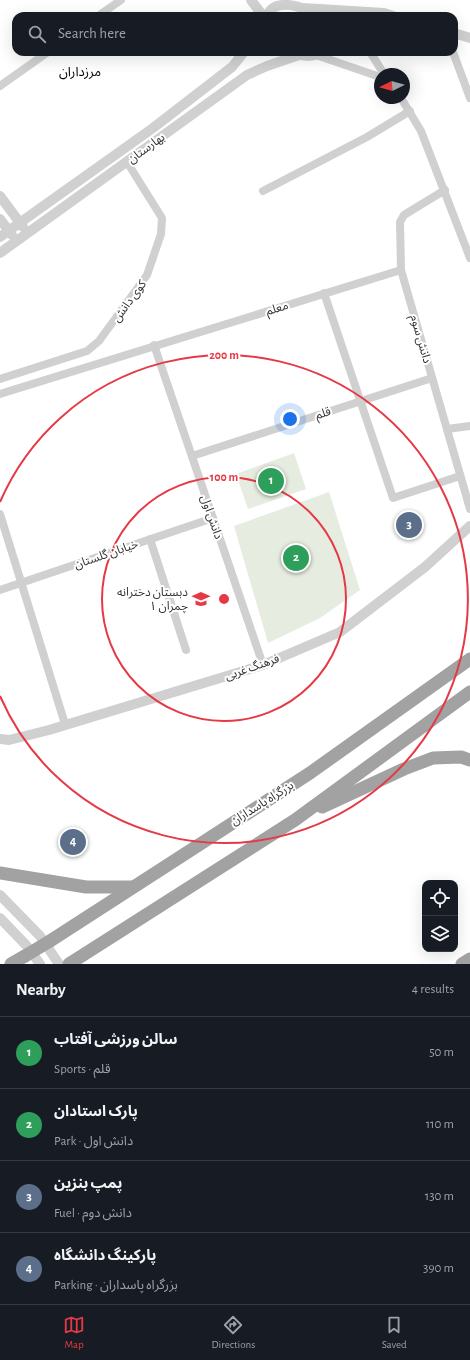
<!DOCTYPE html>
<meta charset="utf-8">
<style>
body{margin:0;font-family:"Alegreya Sans","Noto Sans Arabic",sans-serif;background:#242831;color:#f1f3f6}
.controls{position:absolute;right:12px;bottom:12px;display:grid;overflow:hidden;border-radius:8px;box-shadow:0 4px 16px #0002}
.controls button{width:36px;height:36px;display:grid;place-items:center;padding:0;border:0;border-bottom:1px solid #363941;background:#171b24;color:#f1f3f6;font:20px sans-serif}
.compass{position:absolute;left:374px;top:68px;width:36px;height:36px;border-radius:50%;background:#171b24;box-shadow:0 4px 16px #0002;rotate:265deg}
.you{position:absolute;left:290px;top:419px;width:14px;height:14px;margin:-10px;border:3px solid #fff;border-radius:50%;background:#1a73e8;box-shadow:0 0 0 6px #1a73e833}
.badge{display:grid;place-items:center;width:26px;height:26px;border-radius:50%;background:#e63946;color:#fff;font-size:13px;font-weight:700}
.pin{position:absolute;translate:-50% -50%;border:2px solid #fff;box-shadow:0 1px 4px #0006}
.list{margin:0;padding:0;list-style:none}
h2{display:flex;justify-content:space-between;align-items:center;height:52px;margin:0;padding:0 16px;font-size:17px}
h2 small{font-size:13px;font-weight:400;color:#9ea1a6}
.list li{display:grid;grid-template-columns:26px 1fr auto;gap:12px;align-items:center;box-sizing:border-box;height:72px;padding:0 16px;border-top:1px solid #363941}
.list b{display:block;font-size:15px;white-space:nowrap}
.list p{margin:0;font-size:13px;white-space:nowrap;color:#9ea1a6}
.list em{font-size:13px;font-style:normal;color:#9ea1a6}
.icon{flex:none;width:22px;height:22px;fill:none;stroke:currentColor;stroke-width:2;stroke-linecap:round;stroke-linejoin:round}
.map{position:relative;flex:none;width:470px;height:964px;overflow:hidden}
.search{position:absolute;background:#171b24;box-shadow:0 4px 16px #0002;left:12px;right:12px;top:12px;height:44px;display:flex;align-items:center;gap:10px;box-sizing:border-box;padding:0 14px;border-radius:12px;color:#9ea1a6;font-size:15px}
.sheet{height:340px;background:#171b24}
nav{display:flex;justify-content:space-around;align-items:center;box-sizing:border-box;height:56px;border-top:1px solid #363941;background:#171b24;font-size:11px;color:#9ea1a6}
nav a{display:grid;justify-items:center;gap:2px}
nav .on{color:#e63946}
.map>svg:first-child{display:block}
.green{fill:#e6ecdf}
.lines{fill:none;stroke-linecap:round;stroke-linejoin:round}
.minor{stroke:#d0d0d0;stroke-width:8}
.tertiary{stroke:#d0d0d0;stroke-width:10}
.trunk{stroke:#a2a2a2;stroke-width:13}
.trunk-bridge{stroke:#a2a2a2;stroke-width:13}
.ring{fill:none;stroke:#e63946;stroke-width:2}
.labels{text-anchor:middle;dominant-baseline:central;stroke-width:4;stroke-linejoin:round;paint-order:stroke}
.street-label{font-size:12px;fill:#333;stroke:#fff}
.poi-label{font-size:12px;fill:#333;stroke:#fff;text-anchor:end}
.neighbourhood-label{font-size:13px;fill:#000;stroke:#fff}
.centre{fill:#e63946;stroke:#fff;stroke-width:2}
.ring-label{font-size:12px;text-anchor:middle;font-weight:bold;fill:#e63946;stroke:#fff;stroke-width:4;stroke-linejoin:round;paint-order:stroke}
</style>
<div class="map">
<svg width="470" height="964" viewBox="0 0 470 964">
<rect width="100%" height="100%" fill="#fff"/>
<g class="green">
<polygon points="294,453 306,489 248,509 236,474"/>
<polygon points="329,492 360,590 320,618 268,643 234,526"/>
</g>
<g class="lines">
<g class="minor">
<polyline points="98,16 121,0"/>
<polyline points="370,52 384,74"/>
<polyline points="453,52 470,98"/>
<polyline points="316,55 380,77"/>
<polyline points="0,86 48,52"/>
<polyline points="401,98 421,131 470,258"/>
<polyline points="445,190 404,215 400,222 401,270 470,509"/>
<polyline points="263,191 367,137 410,111"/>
<polyline points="324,293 393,498 460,476"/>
<polyline points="154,345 263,665"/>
<polyline points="0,379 87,351 99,341 147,275 161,234 162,218 127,162"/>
<polyline points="0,394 401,270"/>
<polyline points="447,429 470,426"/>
<polyline points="192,456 432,378"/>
<polyline points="0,514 65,724"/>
<polyline points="150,539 186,650"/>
<polyline points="0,590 213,518"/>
</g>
<g class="tertiary">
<polyline points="251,0 263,16"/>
<polyline points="303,8 384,13 393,16"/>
<path d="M 267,16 C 273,0 295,4 308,11"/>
<polyline points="454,33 470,38"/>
<path d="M 294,53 C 303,57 314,57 323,52"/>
<polyline points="0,196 23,227"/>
<polyline points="0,219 12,235"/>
<polyline points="0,237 153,128 232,67 244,52"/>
<polyline points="0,253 247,75 267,66 299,55"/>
<polyline points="0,739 9,740 49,730 263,665 340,632 425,567 470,526"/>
<polyline points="0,895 40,936 59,964"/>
<polyline points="0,918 26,945 40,964"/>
</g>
<g class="trunk">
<polyline points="322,807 404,769 433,758 461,757 470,760"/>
<polyline points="0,873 86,887 133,887"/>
<polyline points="50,941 310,773 470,659"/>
<polyline points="11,964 25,956"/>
<polyline points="69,964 295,820 470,692"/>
<polyline points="462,964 470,959"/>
</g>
<polyline class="trunk-bridge" points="25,956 50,941"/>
</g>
<g class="ring">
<circle cx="224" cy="599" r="122"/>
<path d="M0 502A244 244 0 1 1 0 696"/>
</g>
<defs>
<g id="school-bare" transform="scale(1.38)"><path d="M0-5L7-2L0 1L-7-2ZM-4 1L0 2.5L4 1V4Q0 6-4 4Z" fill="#e63946" stroke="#fff" stroke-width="2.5" paint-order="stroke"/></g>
</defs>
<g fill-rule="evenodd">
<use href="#school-bare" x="201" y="599"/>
</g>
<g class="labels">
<g class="street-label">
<text transform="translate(146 148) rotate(-36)">بهارستان</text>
<text transform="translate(129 301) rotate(-54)">کوی دانش</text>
<text transform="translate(277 308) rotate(-17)">معلم</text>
<text transform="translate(421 339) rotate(74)">دانش سوم</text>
<text transform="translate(323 413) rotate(-18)">قلم</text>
<text transform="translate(212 517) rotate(71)">دانش اول</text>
<text transform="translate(106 554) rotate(-19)">خیابان گلستان</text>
<text transform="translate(252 667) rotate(-19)">فرهنگ غربی</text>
<text transform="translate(262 803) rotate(-32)">بزرگراه پاسداران</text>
</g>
<g class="poi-label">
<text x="188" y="592">دبستان دخترانه<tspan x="188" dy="14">چمران ۱</tspan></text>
</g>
<g class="neighbourhood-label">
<text x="80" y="72">مرزداران</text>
</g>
</g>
<circle cx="224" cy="599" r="6" class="centre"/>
<g class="ring-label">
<text x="224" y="359">200 m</text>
<text x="224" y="481">100 m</text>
</g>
</svg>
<div class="controls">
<button><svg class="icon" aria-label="locate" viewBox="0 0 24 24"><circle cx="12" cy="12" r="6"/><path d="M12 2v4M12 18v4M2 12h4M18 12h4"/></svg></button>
<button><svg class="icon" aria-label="layers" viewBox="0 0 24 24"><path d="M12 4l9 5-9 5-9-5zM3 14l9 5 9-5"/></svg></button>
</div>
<svg class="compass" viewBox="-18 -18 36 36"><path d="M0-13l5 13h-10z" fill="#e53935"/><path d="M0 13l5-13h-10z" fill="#9ea1a6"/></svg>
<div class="you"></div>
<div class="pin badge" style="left:271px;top:481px;background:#2e9e5b">1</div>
<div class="pin badge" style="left:296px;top:558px;background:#2e9e5b">2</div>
<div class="pin badge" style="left:409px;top:525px;background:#5c6f8a">3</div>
<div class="pin badge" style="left:73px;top:842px;background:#5c6f8a">4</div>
<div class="search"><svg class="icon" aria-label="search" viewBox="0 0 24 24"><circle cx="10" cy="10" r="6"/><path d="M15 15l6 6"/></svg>Search here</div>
</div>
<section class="sheet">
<h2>Nearby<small>4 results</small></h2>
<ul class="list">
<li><span class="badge" style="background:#2e9e5b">1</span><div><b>سالن ورزشی آفتاب</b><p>Sports · قلم</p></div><em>50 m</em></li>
<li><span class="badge" style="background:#2e9e5b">2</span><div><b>پارک استادان</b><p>Park · دانش اول</p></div><em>110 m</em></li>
<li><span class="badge" style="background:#5c6f8a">3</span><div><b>پمپ بنزین</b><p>Fuel · دانش دوم</p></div><em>130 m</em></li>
<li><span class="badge" style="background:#5c6f8a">4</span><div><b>پارکینگ دانشگاه</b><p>Parking · بزرگراه پاسداران</p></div><em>390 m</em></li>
</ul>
</section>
<nav>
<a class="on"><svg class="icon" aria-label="map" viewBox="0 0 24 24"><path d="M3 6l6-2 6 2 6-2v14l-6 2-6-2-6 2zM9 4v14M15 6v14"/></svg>Map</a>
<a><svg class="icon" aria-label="directions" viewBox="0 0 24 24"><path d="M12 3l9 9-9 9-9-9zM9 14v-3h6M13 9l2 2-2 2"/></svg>Directions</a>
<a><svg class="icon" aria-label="saved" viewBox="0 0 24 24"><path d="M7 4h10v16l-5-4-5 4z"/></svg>Saved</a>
</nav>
